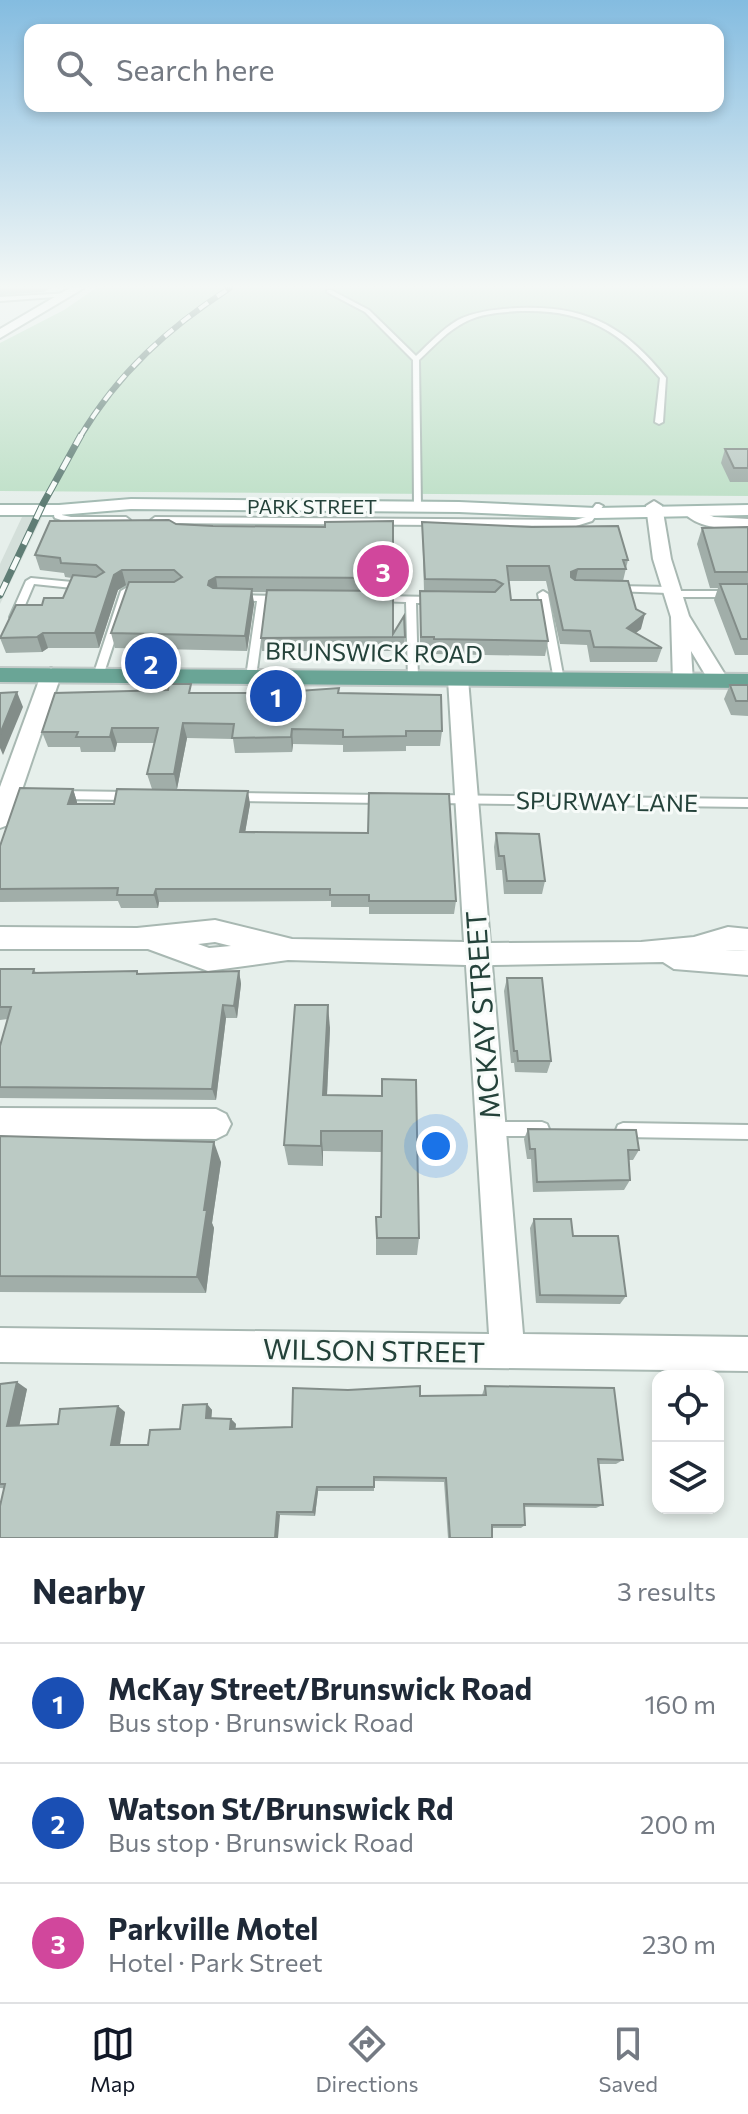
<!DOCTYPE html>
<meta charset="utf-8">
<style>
body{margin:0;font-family:Commissioner,sans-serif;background:#f2f2f3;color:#1f2937}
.controls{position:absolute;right:24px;bottom:24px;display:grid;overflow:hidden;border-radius:16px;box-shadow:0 4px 12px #0003}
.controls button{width:72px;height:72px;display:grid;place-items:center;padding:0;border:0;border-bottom:2px solid #e0e1e3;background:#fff;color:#1f2937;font:40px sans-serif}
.you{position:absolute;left:436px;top:1146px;width:28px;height:28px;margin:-20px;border:6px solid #fff;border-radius:50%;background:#1a73e8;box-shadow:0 0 0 12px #1a73e833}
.badge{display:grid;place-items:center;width:52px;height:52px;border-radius:50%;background:#111827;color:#fff;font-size:26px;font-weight:700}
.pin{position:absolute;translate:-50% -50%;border:4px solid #fff;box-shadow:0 2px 8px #0006}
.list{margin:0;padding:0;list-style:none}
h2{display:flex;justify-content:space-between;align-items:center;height:104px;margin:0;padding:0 32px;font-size:34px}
h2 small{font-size:26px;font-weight:400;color:#747a83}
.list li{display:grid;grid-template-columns:52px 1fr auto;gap:24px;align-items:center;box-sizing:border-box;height:120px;padding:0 32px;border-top:2px solid #e0e1e3}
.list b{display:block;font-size:30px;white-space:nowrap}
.list p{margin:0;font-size:26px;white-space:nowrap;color:#747a83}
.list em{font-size:26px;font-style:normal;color:#747a83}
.icon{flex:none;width:44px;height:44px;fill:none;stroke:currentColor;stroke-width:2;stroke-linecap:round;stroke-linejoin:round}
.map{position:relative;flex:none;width:748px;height:1538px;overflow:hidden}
.search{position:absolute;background:#fff;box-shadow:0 4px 12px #0003;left:24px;right:24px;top:24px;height:88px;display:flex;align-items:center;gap:20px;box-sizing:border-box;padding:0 28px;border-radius:16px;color:#747a83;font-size:30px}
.sheet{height:464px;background:#fff}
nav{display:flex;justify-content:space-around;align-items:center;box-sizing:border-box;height:112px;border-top:2px solid #e0e1e3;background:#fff;font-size:22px;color:#747a83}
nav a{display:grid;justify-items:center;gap:4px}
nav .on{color:#111827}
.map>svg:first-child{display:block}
.built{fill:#d4dfda}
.green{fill:#bfe0c8}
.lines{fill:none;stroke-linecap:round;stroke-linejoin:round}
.lane-casing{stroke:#a8b8b2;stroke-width:4}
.street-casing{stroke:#a8b8b2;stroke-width:4}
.secondary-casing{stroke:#a4bbb3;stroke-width:4}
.primary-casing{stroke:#c2cac8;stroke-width:4}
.lane{fill:#fff;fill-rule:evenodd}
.street{fill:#fff;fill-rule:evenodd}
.secondary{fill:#fff;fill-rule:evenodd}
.primary{fill:#6aa596;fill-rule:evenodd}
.rail-far1-casing{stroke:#5f7d75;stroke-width:6}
.rail-casing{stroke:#5f7d75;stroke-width:7}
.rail-far1{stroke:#f7fbf9;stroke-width:4;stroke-dasharray:11;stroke-linecap:butt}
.rail{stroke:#f7fbf9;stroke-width:5;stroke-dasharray:14;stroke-linecap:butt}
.wall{fill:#a1aea9}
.shaded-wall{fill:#838d89}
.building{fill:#bbcac4;stroke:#838d89;stroke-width:2}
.labels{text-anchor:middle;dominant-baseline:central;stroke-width:6;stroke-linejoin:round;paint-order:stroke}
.far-street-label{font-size:20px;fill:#24423a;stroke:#f7fbf9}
.street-label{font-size:24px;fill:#24423a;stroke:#f7fbf9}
.near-street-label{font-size:28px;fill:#24423a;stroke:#f7fbf9}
</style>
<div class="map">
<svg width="748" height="1538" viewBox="0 0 748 1538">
<rect width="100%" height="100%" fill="#e6efeb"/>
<polygon class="built" points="22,517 42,517 0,604 0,564"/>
<polygon class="green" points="96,288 748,288 748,496 0,491 0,343 64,310"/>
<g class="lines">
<g class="lane-casing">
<g id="lane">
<path d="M 327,290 L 331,290 L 369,310 L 416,356 C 429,344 442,329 458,320 C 476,311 498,309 518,308 C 585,305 625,326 666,378 L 663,422 L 659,424 L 655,422 L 660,378 C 620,331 585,309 521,311 C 503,312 483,313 467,321 C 448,330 434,346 419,360 L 421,507 L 420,509 L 414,509 L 413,360 L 365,312 L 327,292 Z"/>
<polygon points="71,293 72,294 69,296 0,301 0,297"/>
<polygon points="596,504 599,504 603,506 592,521 576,526 155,523 151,520 155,517 575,520 586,517"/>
<polygon points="56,508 62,508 62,515 71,517 126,517 130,520 126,523 70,523 55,518 54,516"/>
<polygon points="31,578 82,583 87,586 82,589 34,584 20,617 15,620 12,619 10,617 26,581"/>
<polygon points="616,586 671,587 674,588 675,591 748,591 748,597 672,597 669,596 668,593 613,591 611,589"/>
<polygon points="126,588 140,588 145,591 140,594 130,594 103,676 102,678 94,678 93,676 121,591"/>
<polygon points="543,591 548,594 564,680 559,683 554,680 538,594"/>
<polygon points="239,595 278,596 283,599 278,602 266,602 256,677 251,680 246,677 257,601 236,600 234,598"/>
<polygon points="379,596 434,597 439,600 434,603 416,603 418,679 417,681 413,682 408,679 406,602 376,601 374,599"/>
<polygon points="61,791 127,792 131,793 133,796 131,799 127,800 61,799 57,798 55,795 57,792"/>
<polygon points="237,793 383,795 387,796 389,799 387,802 383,803 237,801 233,800 231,797 233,794"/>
<polygon points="437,795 748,799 748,807 437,803 433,802 431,799 433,796"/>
<polygon points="491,1122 542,1122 547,1124 549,1129 547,1134 542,1136 491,1136 486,1134 484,1129 486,1124"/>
<polygon points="623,1123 748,1125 748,1139 623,1137 618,1135 616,1130 618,1125"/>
</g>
</g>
<g class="street-casing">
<g id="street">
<polygon points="70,288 84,288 0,338 0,329"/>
<polygon points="654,501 662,506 671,559 689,616 729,681 726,686 712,686 691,651 693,681 690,686 676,686 673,681 671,617 653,559 646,506"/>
<path d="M 692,508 L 714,517 L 748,519 L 748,529 C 726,528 701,530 684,513 L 686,509 Z"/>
<polygon points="51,668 61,675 12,819 8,825 0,828 0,787 41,675"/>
<path d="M 458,672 L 468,679 L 490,943 L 641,942 L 694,937 L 728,927 L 748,929 L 748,951 L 725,950 L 748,951 L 748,975 L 674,969 L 663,962 L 492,965 L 523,1334 L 748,1337 L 748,1371 L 0,1362 L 0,1328 L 489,1334 L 466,965 L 288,960 L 208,971 L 148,949 L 0,949 L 0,927 L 137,928 L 215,920 L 292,939 L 464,942 L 448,679 ZM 215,942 L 231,946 L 209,948 L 198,944 Z"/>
<polygon points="0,1108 216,1109 226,1114 231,1124 226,1134 216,1139 0,1138"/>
</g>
</g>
<g class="secondary-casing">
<polygon id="secondary" points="131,499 459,502 596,508 748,505 748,515 596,518 459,512 131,509 59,515 0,515 0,505 59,505"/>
</g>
<g class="primary-casing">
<polygon id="primary" points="0,668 748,674 748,688 0,682"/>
</g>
<use href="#lane" class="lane"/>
<use href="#street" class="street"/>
<use href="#secondary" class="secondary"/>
<use href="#primary" class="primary"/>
<g class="rail-far1-casing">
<path id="rail-far1" d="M 80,437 C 118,373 168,328 230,288"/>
</g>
<g class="rail-casing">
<polyline id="rail" points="0,595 43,504 81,435"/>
</g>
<use href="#rail-far1" class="rail-far1"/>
<use href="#rail" class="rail"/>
</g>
<g class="wall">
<polygon points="0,288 51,288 44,292 0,295"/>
<polygon points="725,449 748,449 748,482 730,482 721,463"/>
<polygon points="393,521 393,634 405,637 404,651 262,651 261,638 267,592 252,592 254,604 247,651 115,648 111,633 128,585 118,590 99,648 48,648 42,652 6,653 0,638 42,605 63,598 72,578 65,577 64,573 40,570 35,555 176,524 213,526 325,527"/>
<polygon points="422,522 628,560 623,581 641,629 636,633 662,648 657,662 590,662 587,645 560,644 546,581 509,581 511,600 548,641 545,656 433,654 433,651 420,651 420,591 424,591"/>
<polygon points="748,527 748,655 735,655 714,600 718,588 710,588 697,544 702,528"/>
<polygon points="730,685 748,685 748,716 731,715 724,699"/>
<polygon points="193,693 339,693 442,731 440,746 406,746 406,751 343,752 343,745 293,744 292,752 235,753 233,739 187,738 177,789 152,789 147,774 155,743 117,743 115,752 81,752 80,747 48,747 42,732"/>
<polygon points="73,789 77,802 77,804 250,804 245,832 456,901 454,914 369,914 369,907 331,907 331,901 159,902 158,908 121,908 118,901 0,902 0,846"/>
<polygon points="496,833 545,881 542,894 504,894 502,870 496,870 494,847"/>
<polygon points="0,969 34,969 36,973 137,971 139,974 239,971 241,984 237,1018 226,1018 216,1100 0,1098 0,1046 8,1019 0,1020"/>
<polygon points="507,978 551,1061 547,1073 515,1072 514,1063 511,1063 504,991"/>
<polygon points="330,1028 327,1095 382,1096 419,1238 417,1255 376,1255 376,1217 381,1217 381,1152 323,1151 323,1166 288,1165 284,1145"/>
<polygon points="528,1129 639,1150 633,1160 629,1160 630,1180 624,1190 533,1192 531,1159 527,1159 524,1139"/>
<polygon points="0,1136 221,1162 212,1223 214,1228 206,1293 0,1292"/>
<polygon points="534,1219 626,1296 620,1304 536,1303 530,1228"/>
<polygon points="0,1384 27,1389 19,1426 58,1424 125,1412 120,1445 148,1445 180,1429 207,1404 212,1410 211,1418 231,1419 236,1424 235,1428 292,1427 420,1396 482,1395 485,1386 623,1460 616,1464 599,1464 603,1505 596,1508 524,1507 525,1525 521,1528 492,1528 492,1538 448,1538 444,1482 374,1481 374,1491 318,1491 315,1516 280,1515 0,1488"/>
</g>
<g class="shaded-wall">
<polygon points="578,569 575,583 568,586 571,572"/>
<polygon points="122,570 126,585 118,590 99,648 95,633 114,575"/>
<polygon points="216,577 218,592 208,585 209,581"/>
<polygon points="252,589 254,604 247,651 245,636"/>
<polygon points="645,614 641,629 623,642 627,628"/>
<polygon points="43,633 48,648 42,652 37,637"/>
<polygon points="17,692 23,707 3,755 0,748 0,734"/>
<polygon points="183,723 187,738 177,789 174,774"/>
<polygon points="112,728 117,743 115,752 110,737"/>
<polygon points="292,729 293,744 292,752 291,737"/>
<polygon points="73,789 77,802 73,817 68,804"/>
<polygon points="248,791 250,804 243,845 240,832"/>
<polygon points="156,889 159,902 158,908 154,895"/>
<polygon points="239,971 241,984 237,1018 234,1006"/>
<polygon points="223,1005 226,1018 216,1100 212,1089"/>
<polygon points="328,1005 330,1028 326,1116 323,1095"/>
<polygon points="321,1131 323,1151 323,1166 321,1146"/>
<polygon points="214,1142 221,1162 212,1223 214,1228 206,1293 197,1277 204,1210"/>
<polygon points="17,1382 27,1389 18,1432 7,1426"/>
<polygon points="207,1404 212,1410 211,1424 206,1418"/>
<polygon points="118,1406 125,1412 119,1450 111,1445"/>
<polygon points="231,1419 236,1424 235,1434 230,1429"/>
<polygon points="317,1487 318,1491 315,1516 313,1512"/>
<polygon points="277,1512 280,1515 278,1538 275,1538"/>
</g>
<g class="building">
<polygon points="725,449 748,449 748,468 734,468"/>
<polygon points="169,520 176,524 213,526 325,527 325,522 393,521 393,578 216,577 209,581 208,585 213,588 252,589 245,636 111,633 129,582 174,582 182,577 174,570 122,570 114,575 95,633 43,633 37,637 0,638 16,605 42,605 44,598 63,598 73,575 96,577 104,572 96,565 61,563 60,558 35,555 50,521"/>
<polygon points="422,522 532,527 618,526 628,560 623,560 626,569 578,569 571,572 571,577 575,580 628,581 636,609 645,614 627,628 662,648 594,647 590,631 563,630 549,566 507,566 511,600 541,600 548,641 434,639 434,637 421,637 420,591 495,592 503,584 495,580 425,579"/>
<polygon points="748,527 748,572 715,572 702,528"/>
<polygon points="720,584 748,584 748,639 741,639"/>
<polygon points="267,590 393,591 393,634 404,616 405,637 261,638"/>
<polygon points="169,684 191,684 189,693 271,693 339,688 338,693 441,695 442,731 406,731 406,736 343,737 343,730 292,729 291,737 232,738 234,724 183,723 174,774 147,774 158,728 112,728 110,737 76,737 78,732 42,732 55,693 168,690"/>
<polygon points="730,685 748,685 748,701 736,701"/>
<polygon points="17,692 0,734 0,693"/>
<polygon points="20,788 73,789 68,804 114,804 117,789 248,791 240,832 368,833 369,793 449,794 456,901 369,901 369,895 330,895 330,889 156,889 154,895 117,895 118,888 0,889 0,846"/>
<polygon points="496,833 539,834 545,881 507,881 504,856 499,856"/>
<polygon points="0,969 34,969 33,973 137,971 137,974 239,971 234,1006 223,1005 212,1089 0,1087 0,1046 11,1007 0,1007"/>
<polygon points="507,978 542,978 551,1061 518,1061 517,1051 514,1051"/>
<polygon points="295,1005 328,1005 323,1095 382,1096 382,1079 416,1080 419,1238 377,1238 376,1217 381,1217 382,1131 321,1131 321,1146 284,1145"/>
<polygon points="528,1129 636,1130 639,1150 628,1150 630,1180 537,1182 535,1149 530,1149"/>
<polygon points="0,1136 214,1142 204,1210 207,1210 197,1277 0,1276"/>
<polygon points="534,1219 571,1219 573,1236 618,1236 626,1296 540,1295"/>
<polygon points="17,1382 7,1426 58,1424 60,1409 118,1406 111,1445 148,1445 150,1430 180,1429 183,1405 207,1404 206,1418 231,1419 230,1429 292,1427 293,1388 348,1390 420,1386 420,1396 486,1395 485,1386 614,1388 623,1460 598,1459 603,1505 524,1504 525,1525 492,1525 492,1538 450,1538 446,1478 374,1477 374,1487 317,1487 313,1512 277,1512 275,1538 0,1538 0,1506 5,1484 0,1484 0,1384"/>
</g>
<linearGradient id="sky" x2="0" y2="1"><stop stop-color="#84bce0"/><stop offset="0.57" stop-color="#f4f8f6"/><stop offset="1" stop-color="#f4f8f6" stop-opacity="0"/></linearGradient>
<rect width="748" height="503" fill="url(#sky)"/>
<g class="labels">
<g class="far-street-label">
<text x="312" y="506">PARK STREET</text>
</g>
<g class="street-label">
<text transform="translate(374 652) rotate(1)">BRUNSWICK ROAD</text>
<text transform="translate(607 801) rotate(1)">SPURWAY LANE</text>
</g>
<g class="near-street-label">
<text transform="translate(482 1015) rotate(-94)">MCKAY STREET</text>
<text transform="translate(374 1350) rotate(1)">WILSON STREET</text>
</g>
</g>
</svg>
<div class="controls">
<button><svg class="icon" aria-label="locate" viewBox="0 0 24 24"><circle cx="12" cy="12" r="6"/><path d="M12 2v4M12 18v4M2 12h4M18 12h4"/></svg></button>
<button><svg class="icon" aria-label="layers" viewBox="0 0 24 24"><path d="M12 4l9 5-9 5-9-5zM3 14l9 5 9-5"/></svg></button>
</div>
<div class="you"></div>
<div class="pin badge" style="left:276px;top:696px;background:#1a4fb4">1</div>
<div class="pin badge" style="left:151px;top:663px;background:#1a4fb4">2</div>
<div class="pin badge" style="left:383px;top:571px;background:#d1479c">3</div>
<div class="search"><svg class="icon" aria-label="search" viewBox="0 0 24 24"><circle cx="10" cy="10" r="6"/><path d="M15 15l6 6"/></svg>Search here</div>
</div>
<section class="sheet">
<h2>Nearby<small>3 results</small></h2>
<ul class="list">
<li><span class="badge" style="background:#1a4fb4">1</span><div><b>McKay Street/Brunswick Road</b><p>Bus stop · Brunswick Road</p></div><em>160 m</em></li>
<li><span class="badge" style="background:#1a4fb4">2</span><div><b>Watson St/Brunswick Rd</b><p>Bus stop · Brunswick Road</p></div><em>200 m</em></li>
<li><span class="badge" style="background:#d1479c">3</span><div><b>Parkville Motel</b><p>Hotel · Park Street</p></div><em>230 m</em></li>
</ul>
</section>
<nav>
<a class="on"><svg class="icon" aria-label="map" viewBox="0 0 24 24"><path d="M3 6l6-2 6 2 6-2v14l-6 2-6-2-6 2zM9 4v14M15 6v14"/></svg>Map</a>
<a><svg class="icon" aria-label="directions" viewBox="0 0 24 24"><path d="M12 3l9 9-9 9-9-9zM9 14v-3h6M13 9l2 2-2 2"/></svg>Directions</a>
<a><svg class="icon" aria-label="saved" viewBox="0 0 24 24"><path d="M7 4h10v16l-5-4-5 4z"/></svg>Saved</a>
</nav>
